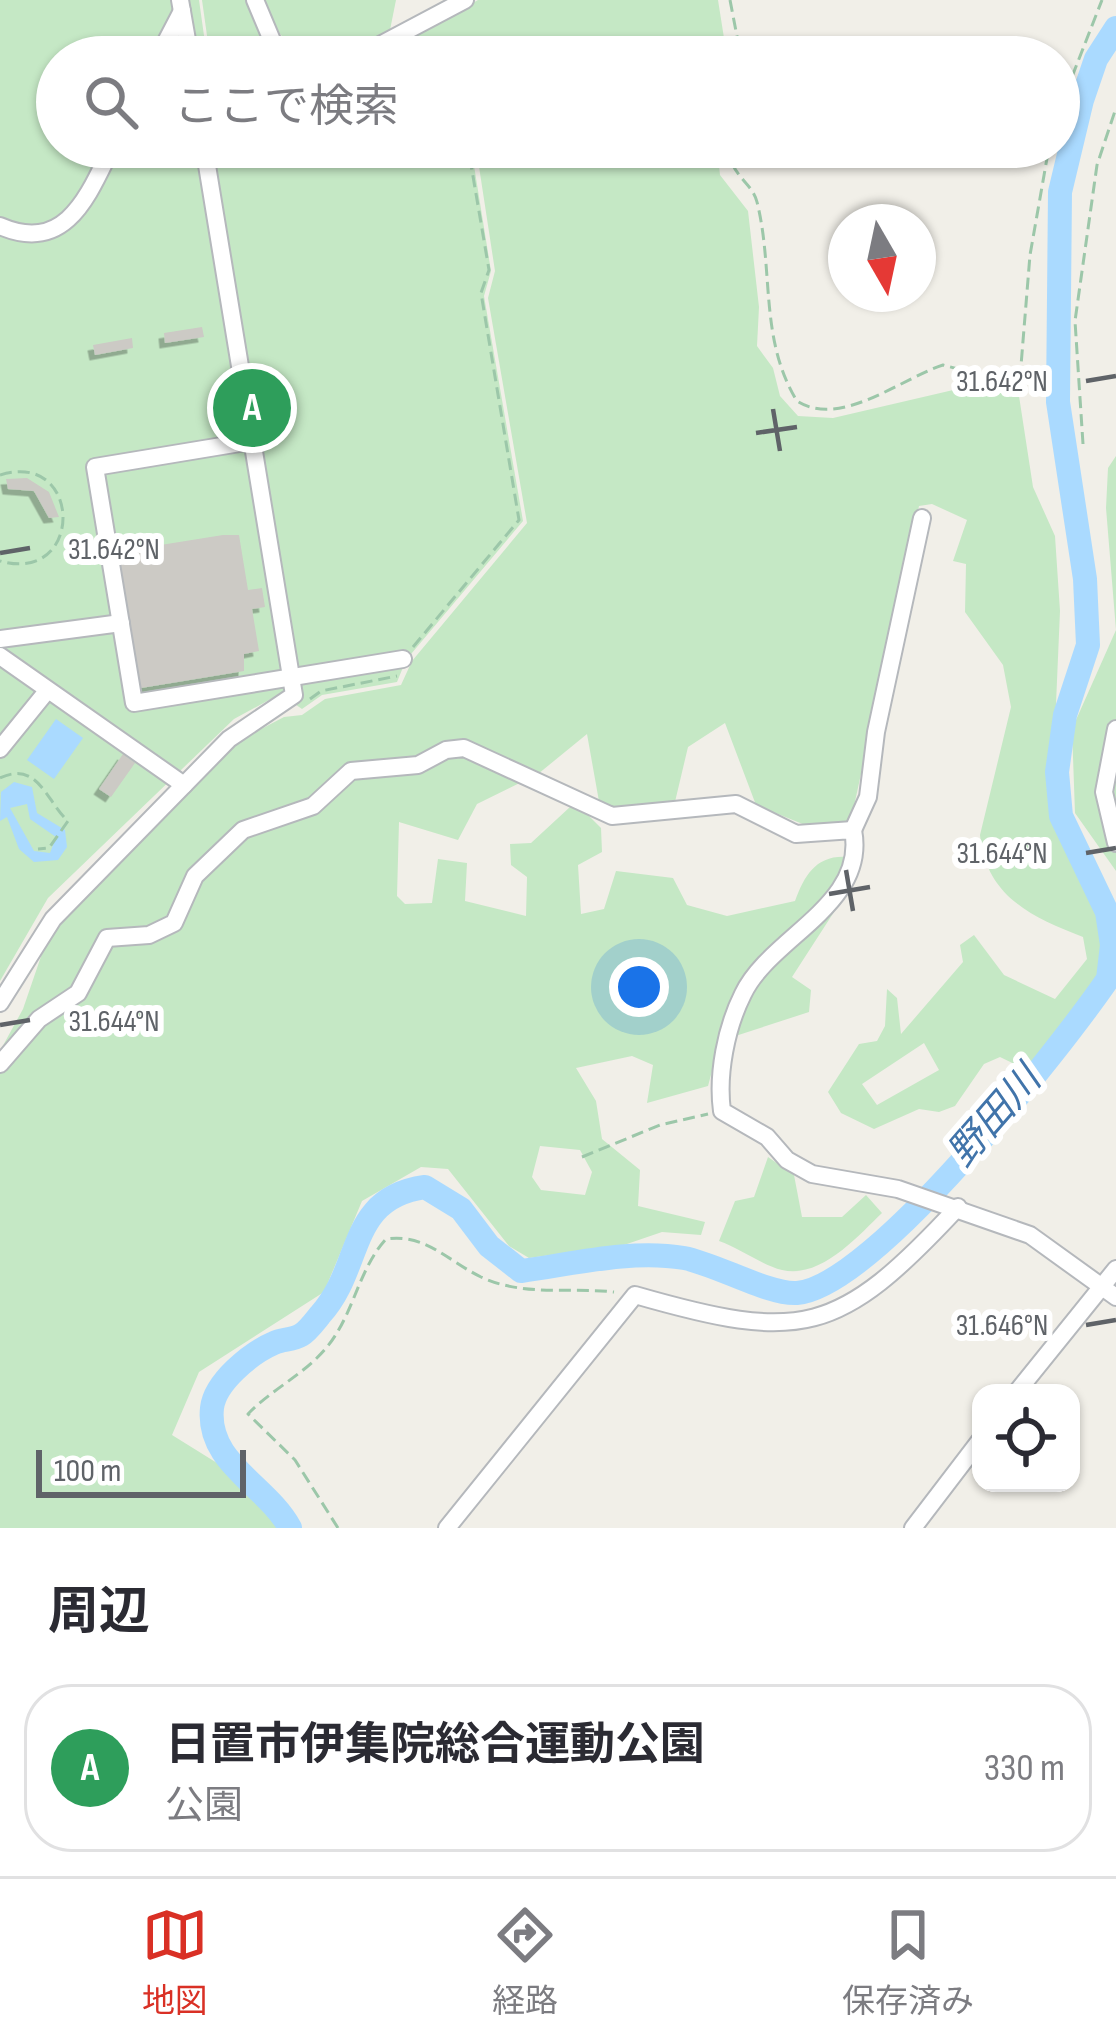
<!DOCTYPE html>
<html lang="ja">
<meta charset="utf-8">
<style>
body{margin:0;font-family:"Sofia Sans Condensed","Noto Sans JP",sans-serif;background:#f2f2f3;color:#2b2b33}
.controls{position:absolute;right:36px;bottom:36px;display:grid;overflow:hidden;border-radius:24px;box-shadow:0 3px 9px #0004}
.controls button{width:108px;height:108px;display:grid;place-items:center;padding:0;border:0;border-bottom:3px solid #e1e1e2;background:#fff;color:#2b2b33;font:60px sans-serif}
.compass{position:absolute;left:828px;top:204px;width:108px;height:108px;border-radius:50%;background:#fff;box-shadow:0 3px 9px #0004;rotate:171deg}
.scale{position:absolute;left:36px;bottom:30px;width:210px;box-sizing:border-box;padding-left:12px;border:6px solid #5f6368;border-top:0;font-size:33px;line-height:42px;white-space:nowrap;color:#5f6368;-webkit-text-stroke:9px #fff;paint-order:stroke}
.you{position:absolute;left:639px;top:987px;width:42px;height:42px;margin:-30px;border:9px solid #fff;border-radius:50%;background:#1a73e8;box-shadow:0 0 0 18px #1a73e833}
.badge{display:grid;place-items:center;width:78px;height:78px;border-radius:50%;background:#d93025;color:#fff;font-size:39px;font-weight:700}
.pin{position:absolute;translate:-50% -50%;border:6px solid #fff;box-shadow:0 3px 12px #0006}
.list{margin:0;padding:0;list-style:none}
h2{display:flex;justify-content:space-between;align-items:center;height:156px;margin:0;padding:0 48px;font-size:51px}
h2 small{font-size:39px;font-weight:400;color:#7c7c81}
.list li{display:grid;grid-template-columns:78px 1fr auto;gap:36px;align-items:center;box-sizing:border-box;height:168px;margin:0 24px 24px;padding:0 24px;border:3px solid #e1e1e2;border-radius:48px}
.list b{display:block;font-size:45px;white-space:nowrap}
.list p{margin:0;font-size:39px;white-space:nowrap;color:#7c7c81}
.list em{font-size:39px;font-style:normal;color:#7c7c81}
.icon{flex:none;width:66px;height:66px;fill:none;stroke:currentColor;stroke-width:2;stroke-linecap:round;stroke-linejoin:round}
.map{position:relative;flex:none;width:1116px;height:1528px;overflow:hidden}
.search{position:absolute;background:#fff;box-shadow:0 3px 9px #0004;left:36px;right:36px;top:36px;height:132px;display:flex;align-items:center;gap:30px;box-sizing:border-box;padding:0 42px;border-radius:66px;color:#7c7c81;font-size:45px}
.sheet{height:348px;background:#fff}
nav{display:flex;justify-content:space-around;align-items:center;box-sizing:border-box;height:168px;border-top:3px solid #e1e1e2;background:#fff;font-size:33px;color:#7c7c81}
nav a{display:grid;justify-items:center;gap:6px}
nav .on{color:#d93025}
.map>svg:first-child{display:block}
.green{fill:#c5e8c5;fill-rule:evenodd}
.water{fill:#aadaff;fill-rule:evenodd}
.lines{fill:none;stroke-linecap:round;stroke-linejoin:round}
.river{stroke:#aadaff;stroke-width:24}
.building{fill:#cccac5;filter:url(#shadow)}
.minor-casing{stroke:#b5b8bc;stroke-width:20}
.path{stroke:#9cc7a9;stroke-width:3;stroke-dasharray:12 6;stroke-linecap:butt}
.minor{stroke:#fff;stroke-width:16}
.ticks{fill:none;stroke:#5f6368;stroke-width:4.5}
.labels{text-anchor:middle;dominant-baseline:central;stroke-width:12;stroke-linejoin:round;paint-order:stroke}
.water-label{font-size:39px;font-style:italic;fill:#4174aa;stroke:#fff}
.ticks-label{font-size:30px;text-anchor:middle;fill:#5f6368;stroke:#fff;stroke-width:12;stroke-linejoin:round;paint-order:stroke}
</style>
<div class="map">
<svg width="1116" height="1528" viewBox="0 0 1116 1528">
<defs>
<filter id="shadow"><feDropShadow dx="-5.5" dy="5.5" stdDeviation="0" flood-color="#0004"/></filter>
</defs>
<rect width="100%" height="100%" fill="#f1efe8"/>
<g class="green">
<polygon points="0,0 199,0 207,57 57,57 57,147 219,147 222,162 311,147 471,147 491,271 484,296 523,521 406,660 397,682 322,695 302,709 280,694 234,719 48,898 0,981"/>
<polygon points="202,0 248,0 267,57 210,57"/>
<path d="M 262,0 L 396,0 L 390,30 C 325,63 293,75 262,0 Z"/>
<polygon points="478,0 718,0 727,57 472,57 472,49 470,57 380,57"/>
<path d="M 476,147 L 717,147 L 720,175 L 748,211 L 759,307 L 757,346 L 773,368 L 780,396 L 798,416 L 833,418 L 979,384 L 1019,396 L 1033,487 L 1055,536 L 1060,611 L 1051,820 L 1100,915 L 1102,976 L 1027,1070 L 1000,1057 L 984,1064 L 955,1106 L 939,1112 L 919,1109 L 874,1129 L 841,1113 L 828,1092 L 859,1044 L 877,1041 L 885,1026 L 887,989 L 897,998 L 901,1034 L 963,962 L 960,945 L 974,935 L 1004,975 L 1055,999 L 1087,959 L 1083,937 C 1031,917 986,896 980,835 L 1011,707 L 1003,665 L 965,612 L 966,564 L 953,561 L 967,520 L 932,504 L 919,506 L 851,820 L 810,827 L 756,805 L 725,723 L 688,747 L 674,806 L 600,807 L 587,734 L 538,774 L 477,804 L 458,840 L 399,822 L 397,896 L 405,904 L 432,903 L 438,859 L 467,863 L 465,901 L 526,916 L 527,877 L 511,865 L 510,844 L 531,843 L 570,807 L 583,810 L 601,828 L 602,852 L 578,865 L 581,914 L 604,909 L 616,871 L 673,878 L 687,905 L 727,916 L 795,901 C 805,874 817,854 849,857 L 834,912 L 792,977 L 811,990 L 809,1012 L 720,1041 L 708,1086 L 647,1103 L 653,1065 L 632,1056 L 576,1068 L 596,1101 L 602,1139 L 640,1170 L 638,1206 L 705,1222 L 701,1235 L 662,1232 L 624,1245 L 529,1258 L 509,1246 L 448,1169 L 421,1167 L 362,1201 L 324,1292 L 199,1372 L 172,1435 L 246,1481 L 296,1528 L 0,1528 L 0,1051 L 23,1009 L 48,936 L 240,740 L 284,717 L 302,715 L 325,699 L 401,685 L 412,661 L 527,523 L 488,298 L 495,271 ZM 924,1043 L 939,1070 L 877,1105 L 862,1084 ZM 540,1146 L 580,1150 L 592,1172 L 585,1195 L 541,1190 L 532,1177 Z"/>
<polygon points="1116,456 1116,871 1075,813 1072,729 1116,630 1106,508 1108,468"/>
<path d="M 768,1157 L 794,1175 L 802,1217 L 842,1217 L 866,1195 L 882,1213 C 858,1236 821,1279 782,1270 C 762,1265 739,1248 719,1241 L 735,1201 L 754,1197 Z"/>
</g>
<g class="water">
<polygon points="56,719 83,738 54,779 27,760"/>
<path d="M 14,782 L 32,787 L 37,813 L 65,830 L 67,847 L 58,860 L 34,862 L 19,849 L 7,817 L 0,821 L 1,792 ZM 27,804 L 30,819 L 56,837 L 50,853 L 34,851 L 10,808 Z"/>
</g>
<g class="lines">
<path class="river" d="M 290,1528 C 267,1485 206,1463 212,1408 C 215,1382 251,1353 274,1343 C 282,1339 293,1340 301,1335 C 308,1331 315,1321 320,1315 C 364,1267 346,1198 425,1187 L 461,1209 L 489,1246 L 521,1271 C 573,1264 631,1249 684,1258 C 716,1264 769,1295 797,1293 C 874,1287 1061,1047 1108,979 L 1112,945 L 1107,912 L 1061,816 L 1057,772 L 1065,715 L 1088,645 L 1085,579 L 1058,402 L 1060,192 L 1082,100 L 1096,59 L 1116,28"/>
</g>
<g class="building">
<polygon points="202,327 204,337 165,343 164,333"/>
<polygon points="132,338 133,348 95,355 93,345"/>
<polygon points="27,478 49,492 59,517 49,518 34,491 8,489 6,479"/>
<polygon points="223,535 239,535 248,590 262,588 265,607 252,609 259,651 244,654 244,671 141,688 117,552"/>
<polygon points="123,754 135,763 111,797 99,789"/>
</g>
<g class="lines">
<g class="minor-casing">
<g id="minor">
<polyline points="180,0 190,57"/>
<polyline points="255,0 279,57"/>
<polyline points="158,57 182,11"/>
<polyline points="336,57 378,46 465,0"/>
<path d="M 0,226 C 67,255 89,193 112,147"/>
<polyline points="252,441 95,467 134,703 403,659"/>
<polyline points="0,639 121,623"/>
<polyline points="0,656 184,785"/>
<polyline points="1116,729 1104,792 1116,843"/>
<polyline points="0,749 47,691"/>
<polyline points="853,830 868,797 876,732 922,518"/>
<polyline points="0,1003 53,919 229,739 294,695 204,147"/>
<path d="M 0,1064 L 39,1019 L 78,993 L 107,938 L 149,935 L 174,923 L 195,876 L 243,830 L 313,806 L 351,771 L 418,765 L 446,750 L 464,748 L 612,816 L 736,804 L 796,834 L 853,830 C 868,905 770,937 743,994 C 726,1028 717,1074 722,1111 L 767,1137 L 787,1160 L 812,1174 L 898,1189 L 1030,1235 L 1116,1297"/>
<polyline points="1016,1393 1116,1269"/>
<path d="M 447,1528 L 635,1295 C 802,1343 838,1336 958,1207"/>
<polyline points="913,1528 981,1439"/>
</g>
</g>
<g class="path">
<polyline points="730,0 741,57"/>
<polyline points="1059,110 1102,0"/>
<path d="M 727,147 C 733,179 752,182 757,202 C 774,270 759,339 797,401 C 840,429 902,378 943,365 L 1011,383 L 1020,378 L 1030,255 L 1049,147"/>
<polyline points="1083,444 1075,321 1097,165 1116,108"/>
<path d="M 0,475 C 83,449 85,585 0,561"/>
<polyline points="413,647 519,520 481,293 489,270 468,147"/>
<polyline points="310,699 321,691 397,676"/>
<path d="M 0,778 C 38,760 46,801 68,821 L 49,848 L 38,849"/>
<polyline points="582,1157 660,1125 708,1114"/>
<path d="M 338,1528 L 295,1460 L 248,1414 C 272,1389 305,1374 327,1347 C 354,1314 358,1270 386,1239 C 425,1233 448,1261 481,1277 C 524,1297 570,1287 614,1292"/>
</g>
<use href="#minor" class="minor"/>
</g>
<path class="ticks" d="M 1086,381 L 1116,376M 773,409 L 780,451M 756,433 L 797,427M 0,553 L 30,548M 1086,853 L 1116,848M 846,870 L 853,911M 829,894 L 870,887M 0,1025 L 30,1020M 1086,1325 L 1116,1320"/>
<g class="labels">
<g class="water-label">
<text transform="translate(995 1117) rotate(-49)">野田川</text>
</g>
</g>
<g class="ticks-label">
<text x="1002" y="391">31.642°N</text>
<text x="114" y="559">31.642°N</text>
<text x="1002" y="863">31.644°N</text>
<text x="114" y="1031">31.644°N</text>
<text x="1002" y="1335">31.646°N</text>
</g>
</svg>
<div class="controls">
<button><svg class="icon" aria-label="locate" viewBox="0 0 24 24"><circle cx="12" cy="12" r="6"/><path d="M12 2v4M12 18v4M2 12h4M18 12h4"/></svg></button>
</div>
<svg class="compass" viewBox="-18 -18 36 36"><path d="M0-13l5 13h-10z" fill="#e53935"/><path d="M0 13l5-13h-10z" fill="#7c7c81"/></svg>
<div class="scale">100 m</div>
<div class="you"></div>
<div class="pin badge" style="left:252px;top:408px;background:#2e9e5b">A</div>
<div class="search"><svg class="icon" aria-label="search" viewBox="0 0 24 24"><circle cx="10" cy="10" r="6"/><path d="M15 15l6 6"/></svg>ここで検索</div>
</div>
<section class="sheet">
<h2>周辺<small></small></h2>
<ul class="list">
<li><span class="badge" style="background:#2e9e5b">A</span><div><b>日置市伊集院総合運動公園</b><p>公園</p></div><em>330 m</em></li>
</ul>
</section>
<nav>
<a class="on"><svg class="icon" aria-label="map" viewBox="0 0 24 24"><path d="M3 6l6-2 6 2 6-2v14l-6 2-6-2-6 2zM9 4v14M15 6v14"/></svg>地図</a>
<a><svg class="icon" aria-label="directions" viewBox="0 0 24 24"><path d="M12 3l9 9-9 9-9-9zM9 14v-3h6M13 9l2 2-2 2"/></svg>経路</a>
<a><svg class="icon" aria-label="saved" viewBox="0 0 24 24"><path d="M7 4h10v16l-5-4-5 4z"/></svg>保存済み</a>
</nav>
